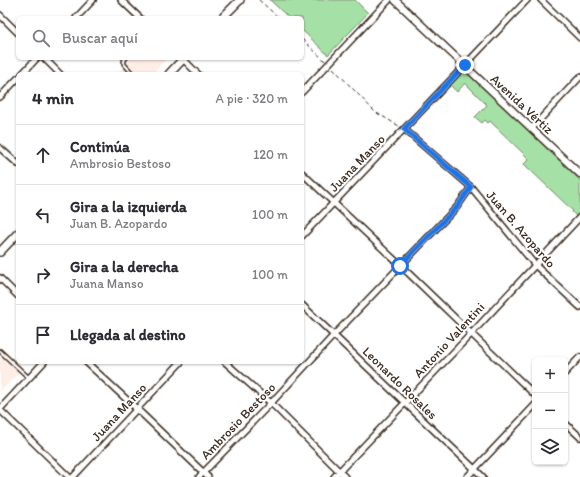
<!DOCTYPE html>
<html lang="es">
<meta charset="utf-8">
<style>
body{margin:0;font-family:Itim,sans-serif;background:#f2f2f3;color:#2b2b33}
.controls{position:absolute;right:12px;bottom:12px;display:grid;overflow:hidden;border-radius:6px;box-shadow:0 1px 3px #0004}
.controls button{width:36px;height:36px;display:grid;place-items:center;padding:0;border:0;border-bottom:1px solid #e1e1e2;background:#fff;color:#2b2b33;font:20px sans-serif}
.stop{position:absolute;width:12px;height:12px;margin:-9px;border:3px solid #1a73e8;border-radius:50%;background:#fff}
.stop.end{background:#1a73e8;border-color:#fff;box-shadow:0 1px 4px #0008}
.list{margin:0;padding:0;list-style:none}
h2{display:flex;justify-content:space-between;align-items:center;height:52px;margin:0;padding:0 16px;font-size:17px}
h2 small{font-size:13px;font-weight:400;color:#7c7c81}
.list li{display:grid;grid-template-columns:26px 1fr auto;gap:12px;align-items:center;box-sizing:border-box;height:60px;padding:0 16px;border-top:1px solid #e1e1e2}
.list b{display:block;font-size:15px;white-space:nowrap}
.list p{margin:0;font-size:13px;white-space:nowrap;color:#7c7c81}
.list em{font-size:13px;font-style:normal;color:#7c7c81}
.icon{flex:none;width:22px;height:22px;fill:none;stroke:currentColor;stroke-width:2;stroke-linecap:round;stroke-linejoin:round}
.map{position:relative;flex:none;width:580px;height:477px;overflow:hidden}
.search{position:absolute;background:#fff;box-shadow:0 1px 3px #0004;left:16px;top:16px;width:288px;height:44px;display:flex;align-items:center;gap:10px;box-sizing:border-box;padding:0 14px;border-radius:6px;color:#7c7c81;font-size:15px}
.panel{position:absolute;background:#fff;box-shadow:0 1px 3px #0004;left:16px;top:72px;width:288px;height:292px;border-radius:6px}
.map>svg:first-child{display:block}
.built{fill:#feeee6}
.green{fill:#a5e1a7;stroke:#708662}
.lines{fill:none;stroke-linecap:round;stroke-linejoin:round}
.service-casing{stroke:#3b2a1e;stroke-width:5.5}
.minor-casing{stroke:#3b2a1e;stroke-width:8}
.tertiary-casing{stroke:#3b2a1e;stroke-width:9}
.secondary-casing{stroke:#3b2a1e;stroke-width:10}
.path{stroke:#3b2a1e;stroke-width:1;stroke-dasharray:4 3;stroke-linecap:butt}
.service{stroke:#fff;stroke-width:2.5}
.minor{stroke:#fff;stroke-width:5}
.tertiary{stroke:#fff;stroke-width:6}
.secondary{stroke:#fff;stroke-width:7}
.route{stroke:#1a73e8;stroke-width:5}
.labels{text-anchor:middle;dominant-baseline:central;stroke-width:4;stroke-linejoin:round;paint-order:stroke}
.street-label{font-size:13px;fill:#3b2a1e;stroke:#fff}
</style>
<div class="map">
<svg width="580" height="477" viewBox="0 0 580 477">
<rect width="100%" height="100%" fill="#fff"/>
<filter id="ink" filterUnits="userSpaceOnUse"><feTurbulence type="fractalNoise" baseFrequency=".025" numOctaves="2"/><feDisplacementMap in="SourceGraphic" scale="8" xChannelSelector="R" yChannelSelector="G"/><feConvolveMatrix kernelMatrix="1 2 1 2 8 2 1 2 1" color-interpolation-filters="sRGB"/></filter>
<g filter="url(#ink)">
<g class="built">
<polygon points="132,58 167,58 152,74 117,74"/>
<polygon points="0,346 23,368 0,392"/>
</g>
<g class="green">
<polygon points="270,0 355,0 368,13 328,55 302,30 302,18 289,18"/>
<polygon points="465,70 580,180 580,220 572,212 573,211 524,164 529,159 490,121 488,123 485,120 482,123 475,117 487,105 465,83 457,92 450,85"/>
</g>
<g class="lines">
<g class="service-casing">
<g id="service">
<polyline points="126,58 124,60 124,64 133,74"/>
<polyline points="0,351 29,378"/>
</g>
</g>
<g class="minor-casing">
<g id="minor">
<polyline points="121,0 140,18"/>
<polyline points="541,0 580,38"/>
<polyline points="0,15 18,33"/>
<polyline points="76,18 93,0"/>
<polyline points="44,58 60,74"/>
<polyline points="182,58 198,74"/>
<polyline points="22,74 37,58"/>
<polyline points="302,92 389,0"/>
<polyline points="0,97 18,78"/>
<polyline points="532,128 580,77"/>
<polyline points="404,129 471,187 535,265 580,307"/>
<polyline points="0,148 18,164"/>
<polyline points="302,173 400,265 535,395"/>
<polyline points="302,236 527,0"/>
<polyline points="0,278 18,296"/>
<polyline points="302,305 483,477"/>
<polyline points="86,362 137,409 208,477"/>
<polyline points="225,362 271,403 345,477"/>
<polyline points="565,373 580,357"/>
<polyline points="0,409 44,362"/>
<polyline points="0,410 69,477"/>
<polyline points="565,423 580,437"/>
<polyline points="73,477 181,362"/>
<polyline points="199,477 271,403 334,335 457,207 471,187"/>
<polyline points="334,477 471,334 580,217"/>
<polyline points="467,477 535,405"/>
</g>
</g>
<g class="tertiary-casing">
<polyline id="tertiary" points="395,0 580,174"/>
</g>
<g class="secondary-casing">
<g id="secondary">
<polyline points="222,18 240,0"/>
<polyline points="169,74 184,58"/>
<polyline points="0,252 18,233"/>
</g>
</g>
<g class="path">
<polyline points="259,0 279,18"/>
<polyline points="302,39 325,61"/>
<polyline points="333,68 375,112 399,126"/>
</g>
<use href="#service" class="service"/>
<use href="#minor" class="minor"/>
<use href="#tertiary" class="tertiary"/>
<use href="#secondary" class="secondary"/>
</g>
</g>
<g class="lines" filter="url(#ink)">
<polyline class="route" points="400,266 457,207 471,187 404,129 465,65"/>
</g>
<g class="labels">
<g class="street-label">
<text transform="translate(522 104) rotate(43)">Avenida Vértiz</text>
<text transform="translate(357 163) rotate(-46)">Juana Manso</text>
<text transform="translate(521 229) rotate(49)">Juan B. Azopardo</text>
<text transform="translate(449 340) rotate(-47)">Antonio Valentini</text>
<text transform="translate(400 383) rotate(44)">Leonardo Rosales</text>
<text transform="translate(119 412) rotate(-47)">Juana Manso</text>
<text transform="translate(238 421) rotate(-46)">Ambrosio Bestoso</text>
</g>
</g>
</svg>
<div class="controls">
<button>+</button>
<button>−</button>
<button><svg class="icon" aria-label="layers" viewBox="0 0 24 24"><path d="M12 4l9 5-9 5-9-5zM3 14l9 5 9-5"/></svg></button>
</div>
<div class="stop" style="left:400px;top:266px"></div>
<div class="stop end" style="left:465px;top:65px"></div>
<div class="search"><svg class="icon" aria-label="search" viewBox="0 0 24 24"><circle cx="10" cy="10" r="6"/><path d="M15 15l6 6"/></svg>Buscar aquí</div>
<section class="panel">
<h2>4 min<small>A pie · 320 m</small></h2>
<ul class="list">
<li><svg class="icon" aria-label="ahead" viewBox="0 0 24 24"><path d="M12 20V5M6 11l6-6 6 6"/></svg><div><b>Continúa</b><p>Ambrosio Bestoso</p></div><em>120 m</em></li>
<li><svg class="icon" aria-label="left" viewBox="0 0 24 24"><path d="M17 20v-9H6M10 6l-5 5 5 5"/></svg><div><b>Gira a la izquierda</b><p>Juan B. Azopardo</p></div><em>100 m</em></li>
<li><svg class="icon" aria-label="right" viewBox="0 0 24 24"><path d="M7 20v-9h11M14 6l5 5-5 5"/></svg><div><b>Gira a la derecha</b><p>Juana Manso</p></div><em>100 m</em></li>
<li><svg class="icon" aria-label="arrive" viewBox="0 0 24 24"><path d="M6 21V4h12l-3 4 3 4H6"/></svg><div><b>Llegada al destino</b></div></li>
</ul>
</section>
</div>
